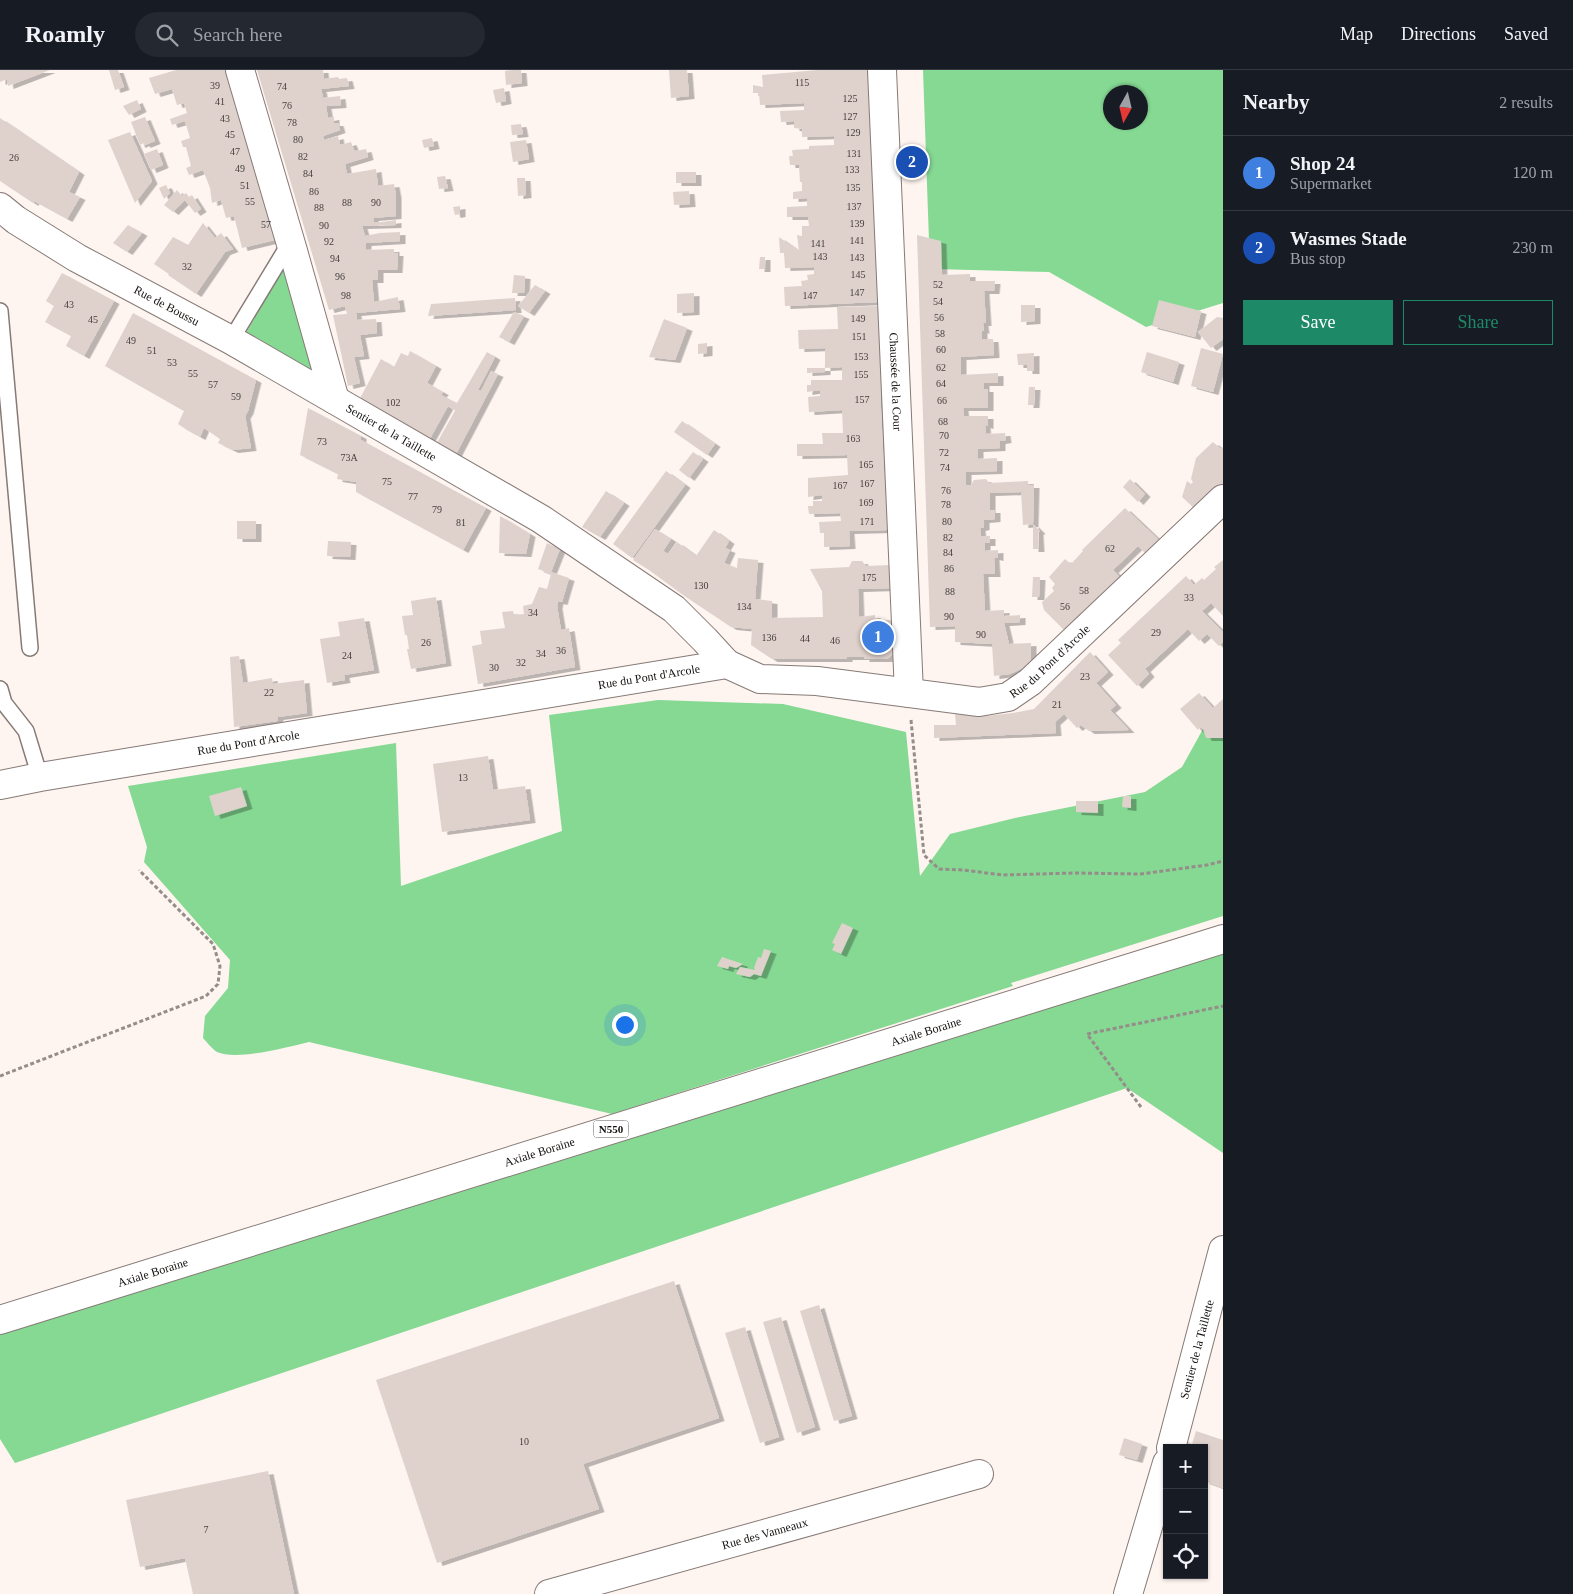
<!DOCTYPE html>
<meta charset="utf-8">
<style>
body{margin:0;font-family:Georgia,serif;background:#242831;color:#f1f3f6}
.controls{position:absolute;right:15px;bottom:15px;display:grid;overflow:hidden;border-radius:0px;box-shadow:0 1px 4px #0004}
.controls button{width:45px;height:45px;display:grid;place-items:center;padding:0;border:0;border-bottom:1px solid #363941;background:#171b24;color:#f1f3f6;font:25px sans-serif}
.compass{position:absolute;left:1103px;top:15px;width:45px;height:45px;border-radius:50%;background:#171b24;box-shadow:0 1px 4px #0004;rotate:188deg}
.you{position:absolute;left:624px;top:954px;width:18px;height:18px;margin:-12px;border:4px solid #fff;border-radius:50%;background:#1a73e8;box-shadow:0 0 0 8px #1a73e833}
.badge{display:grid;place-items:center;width:32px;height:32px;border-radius:50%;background:#1d8966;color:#fff;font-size:16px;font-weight:700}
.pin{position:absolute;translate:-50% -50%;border:2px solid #fff;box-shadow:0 1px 5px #0006}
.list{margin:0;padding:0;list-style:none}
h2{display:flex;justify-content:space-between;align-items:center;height:65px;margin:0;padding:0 20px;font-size:21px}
h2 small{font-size:16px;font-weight:400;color:#9ea1a6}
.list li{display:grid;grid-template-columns:32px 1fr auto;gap:15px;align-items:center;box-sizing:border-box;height:75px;padding:0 20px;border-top:1px solid #363941}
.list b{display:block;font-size:19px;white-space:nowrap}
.list p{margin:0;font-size:16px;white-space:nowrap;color:#9ea1a6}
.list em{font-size:16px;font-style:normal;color:#9ea1a6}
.actions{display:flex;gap:10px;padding:15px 20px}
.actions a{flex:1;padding:11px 0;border:1px solid #1d8966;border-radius:0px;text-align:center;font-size:18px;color:#1d8966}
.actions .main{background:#1d8966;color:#fff}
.icon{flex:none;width:28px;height:28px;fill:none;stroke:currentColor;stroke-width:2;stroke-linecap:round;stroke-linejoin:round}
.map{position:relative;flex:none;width:1223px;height:1524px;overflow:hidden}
header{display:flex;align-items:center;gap:30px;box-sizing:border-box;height:70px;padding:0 25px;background:#171b24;border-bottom:1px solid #363941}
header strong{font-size:24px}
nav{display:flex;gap:28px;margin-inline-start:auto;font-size:18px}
.search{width:350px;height:45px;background:#242831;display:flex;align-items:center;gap:12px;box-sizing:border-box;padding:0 18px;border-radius:28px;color:#9ea1a6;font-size:19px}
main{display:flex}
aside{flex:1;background:#171b24}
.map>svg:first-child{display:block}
.green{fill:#85d993;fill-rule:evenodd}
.building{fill:#dfd2cd;filter:url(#shadow)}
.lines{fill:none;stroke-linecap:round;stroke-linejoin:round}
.lane-casing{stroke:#867a76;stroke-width:18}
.street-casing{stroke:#867a76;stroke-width:30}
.primary-casing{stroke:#867a76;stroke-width:30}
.path{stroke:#958d8a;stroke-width:3;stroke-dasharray:4 2.5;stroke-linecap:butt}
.lane{stroke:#fff;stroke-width:15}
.street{stroke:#fff;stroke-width:28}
.primary{stroke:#fff;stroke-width:28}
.labels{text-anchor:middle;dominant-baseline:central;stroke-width:4.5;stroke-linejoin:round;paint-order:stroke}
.number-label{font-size:10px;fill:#47403e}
.shield{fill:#fff;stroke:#5a5856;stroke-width:1}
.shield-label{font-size:11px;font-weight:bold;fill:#14100e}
.street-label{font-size:12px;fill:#14100e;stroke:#fff}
</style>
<header>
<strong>Roamly</strong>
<div class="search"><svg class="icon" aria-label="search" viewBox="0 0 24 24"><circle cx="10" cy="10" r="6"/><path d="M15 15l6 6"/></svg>Search here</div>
<nav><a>Map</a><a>Directions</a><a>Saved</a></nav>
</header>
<main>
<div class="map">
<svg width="1223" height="1524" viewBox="0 0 1223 1524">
<defs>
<filter id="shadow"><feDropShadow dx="5.5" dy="3" stdDeviation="0" flood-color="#0004"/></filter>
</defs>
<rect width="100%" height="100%" fill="#fef4f0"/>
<g class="green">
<path d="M 923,0 L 1223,0 L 1223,233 L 1146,257 L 1049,202 L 935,199 L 929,171 ZM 1110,22 L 1140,22 L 1140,52 L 1110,52 Z"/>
<polygon points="293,181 335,330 239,275"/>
<path d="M 658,630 L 783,634 L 906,662 L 920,806 L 950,764 L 1015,748 L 1145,722 L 1182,697 L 1203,659 L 1223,657 L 1223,846 L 1011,913 L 1013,916 L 612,1044 L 309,972 C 288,977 237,991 217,982 C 212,979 207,972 203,968 L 205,946 L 228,918 L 230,890 L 144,792 L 147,777 L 128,716 L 396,673 L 401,816 L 562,761 L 549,645 Z"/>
<polygon points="1223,870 1223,1083 1127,1018 15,1393 0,1369 0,1251"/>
</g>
<g class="building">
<polygon points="0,0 50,0 8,16 7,9 0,12"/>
<polygon points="109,0 118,0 124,17 115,20"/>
<polygon points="176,0 233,0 283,168 242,178 234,146 226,148 221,130 212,133 210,118 203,100 189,105 186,98 191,96 186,77 183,77 181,71 190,68 185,51 172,55 170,49 187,43 184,33 177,35 172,19 155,24 149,8"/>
<polygon points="257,0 323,0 324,9 338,7 339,9 347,8 349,16 321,19 323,28 340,26 341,35 326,36 328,48 334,47 334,53 338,53 340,60 323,66 324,70 338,66 340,75 351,72 354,80 356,81 366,79 368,87 345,94 347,104 376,99 378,116 394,114 396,125 396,146 373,148 374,153 396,150 396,155 362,156 365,166 380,163 400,162 400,171 366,173 366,180 394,179 394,183 398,183 397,200 378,200 378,210 372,210 374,232 398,227 400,239 356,243 357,250 376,249 377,263 360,265 364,286 354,287 360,313 348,316 333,245 347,244 345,236 329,240"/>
<polygon points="512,0 521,0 522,13 506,15 505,1"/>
<polygon points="669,0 687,0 689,26 671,28"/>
<polygon points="817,0 870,0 878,232 785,236 784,217 802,216 801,211 808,210 807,205 814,204 814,197 785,198 784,183 780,183 779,167 799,181 797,165 802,166 802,156 809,156 808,147 787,147 787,137 807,136 807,128 793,129 793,122 802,121 802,112 800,112 799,95 790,95 789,86 793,86 792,80 809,79 809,76 834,75 834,66 802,67 802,59 794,58 794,51 781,52 780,41 804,40 804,33 760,35 759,23 753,23 753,15 763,17 762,5"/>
<polygon points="504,18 506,31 496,33 493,20"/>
<polygon points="137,30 141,39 129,45 123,36"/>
<polygon points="145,47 155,71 145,75 144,73 140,75 131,52"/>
<polygon points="0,48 79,102 69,122 80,127 67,149 34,131 33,133 0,111"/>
<polygon points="521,54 523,64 512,65 511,55"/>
<polygon points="130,62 152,111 135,133 108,70"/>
<polygon points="432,68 434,76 424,78 422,70"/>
<polygon points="526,70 529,89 513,92 510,72"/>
<polygon points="157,79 163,95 151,100 144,84"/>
<rect x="676" y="102" width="20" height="11"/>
<polygon points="445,106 448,118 439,119 437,107"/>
<polygon points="517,108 525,108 526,125 518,126"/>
<polygon points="166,115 170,123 164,129 159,118"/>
<polygon points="177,120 182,126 186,123 189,127 192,125 201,139 195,143 185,130 173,142 164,135"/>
<polygon points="689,121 690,134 674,135 673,122"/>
<polygon points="460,136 460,144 455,145 453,137"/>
<polygon points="203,153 215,168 221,163 233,179 225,182 196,224 168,205 169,204 154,194 173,167 188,175"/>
<polygon points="128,155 142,163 127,182 113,173"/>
<polygon points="917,165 941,171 942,205 970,204 970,211 995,211 994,221 984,221 986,253 983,253 984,261 982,260 982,269 993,269 994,285 961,287 961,305 998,303 998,313 984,313 984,319 988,319 988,338 963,338 964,346 988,346 988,356 985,355 986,364 1005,363 1006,370 1000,371 1000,378 978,379 978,389 997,388 997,401 966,402 966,415 971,415 974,410 986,409 989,413 1028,411 1028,415 1034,415 1033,454 1040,461 1038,462 1039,479 1033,479 1033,454 1023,455 1021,422 990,423 990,440 995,440 995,449 984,450 984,457 980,458 981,466 990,466 990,473 985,473 985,481 998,480 998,488 994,487 995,504 983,504 985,541 1004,540 1004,546 1020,545 1020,552 1004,553 1009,574 1031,573 1031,594 1010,604 994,606 992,574 955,572 955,556 930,557"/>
<polygon points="760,187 765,187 765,199 759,199"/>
<polygon points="62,203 114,231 84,286 66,276 71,266 45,252 54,236 46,231"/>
<polygon points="514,205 525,206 524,223 512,223"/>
<polygon points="535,215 545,221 529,243 518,236"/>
<polygon points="694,223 694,242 677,243 677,224"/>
<polygon points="515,228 516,240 428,246 431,234"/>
<polygon points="1159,230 1201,241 1195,267 1152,256"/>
<polygon points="1021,235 1035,235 1035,251 1021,252"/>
<polygon points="879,236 881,338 887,460 849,461 850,476 824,477 824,463 820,463 819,452 841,451 840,443 809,444 808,436 813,436 813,431 822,431 822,425 808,427 808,408 848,405 847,385 797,386 797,374 823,374 822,363 843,363 842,340 809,342 808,327 820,326 820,320 807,322 807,315 811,315 811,310 842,310 842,297 825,298 825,278 799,279 798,260 838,259 837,237"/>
<polygon points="514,242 524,246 509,272 499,267"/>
<polygon points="133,243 256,310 248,341 245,346 251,378 233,380 218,373 220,369 204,358 200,367 187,360 178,354 184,341 105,296"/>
<polygon points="1217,247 1223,248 1223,269 1211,278 1198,262"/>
<polygon points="664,249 687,258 675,290 649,287"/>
<polygon points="707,273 707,283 698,284 698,274"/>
<polygon points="1201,278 1223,284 1213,322 1191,316"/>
<polygon points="410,281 436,296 427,313 443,322 441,325 457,333 487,282 495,287 478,320 481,321 491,301 498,304 454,388 434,378 456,339 454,340 448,336 427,374 358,332 381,289 394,297 401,283 408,286"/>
<polygon points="1147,282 1179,292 1173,312 1141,302"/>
<polygon points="1034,283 1034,301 1027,301 1027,295 1018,295 1017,284"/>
<polygon points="807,298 825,298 825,302 807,303"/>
<polygon points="1029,317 1035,317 1034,335 1028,335"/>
<polygon points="308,338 361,366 361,370 486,438 463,480 356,422 356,412 337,409 338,404 300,385"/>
<polygon points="682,351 715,374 707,385 674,362"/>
<polygon points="1213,372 1221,379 1223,377 1223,414 1196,440 1182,427 1187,411 1191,414 1193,412 1191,409 1196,388"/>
<polygon points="693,382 703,389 689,408 679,400"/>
<polygon points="666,401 685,415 632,488 613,474"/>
<polygon points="1130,409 1145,424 1138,432 1123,417"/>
<polygon points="606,421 624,433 600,467 582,457"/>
<polygon points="1125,438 1162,473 1148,486 1138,476 1113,500 1123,511 1068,564 1044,540 1042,532 1054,521 1052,518 1055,514 1049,507 1065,489 1071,494 1083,481 1082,480"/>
<polygon points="500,446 530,464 526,484 499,483"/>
<rect x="237" y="451" width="19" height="18"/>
<polygon points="655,459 671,469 663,481 668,484 677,472 696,486 714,460 729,471 725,478 730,480 724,493 737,498 738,488 758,490 755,529 772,531 772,548 823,547 822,521 810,499 849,497 852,491 862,491 866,496 890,495 891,518 858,519 859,547 875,545 875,550 893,550 894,583 887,589 864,589 864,587 847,587 847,589 772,589 751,575 752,559 731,557 683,525 649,500 633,490"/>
<polygon points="328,471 351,472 350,487 327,486"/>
<polygon points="547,473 560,479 551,502 569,508 562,532 558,531 557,536 561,560 569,558 575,597 478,614 472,576 482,574 480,561 505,558 502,542 513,541 514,545 524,544 523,536 532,534 539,517 547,519 551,504 538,499"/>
<polygon points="1223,490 1223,546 1211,533 1202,541 1223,562 1223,572 1219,576 1207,564 1199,571 1188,559 1145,599 1149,604 1137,616 1108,585 1121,573 1118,570 1186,506 1194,515 1202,508 1204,510 1216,499 1214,497"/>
<polygon points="1033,507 1040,507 1039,527 1032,527"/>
<polygon points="436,527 446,593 411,599 407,579 409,579 407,565 405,565 402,546 413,545 411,531"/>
<polygon points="364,548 374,600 344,605 345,610 327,613 320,569 340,566 338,552"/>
<polygon points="1090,582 1108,602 1096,613 1116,635 1110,640 1129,660 1089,661 1081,655 1077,658 1064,644 1055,652 1056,663 934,668 934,655 956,655 955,644 986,646 1013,643 1034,639"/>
<polygon points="239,586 243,613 272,608 273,614 304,610 307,643 278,647 277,651 234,657 230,587"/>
<polygon points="1199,623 1213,638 1223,629 1223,668 1206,668 1203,659 1200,657 1198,660 1180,639"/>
<polygon points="488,686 493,720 525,716 530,750 442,762 433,694"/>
<polygon points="241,717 247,736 215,746 209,726"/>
<polygon points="1123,726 1131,726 1131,738 1122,737"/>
<polygon points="1076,731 1098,731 1098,743 1076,742"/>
<polygon points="842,853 853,858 841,884 832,880 835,874 832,873"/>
<polygon points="764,879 771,881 761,906 754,904 750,907 736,904 740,897 755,900 754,898 758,887 761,888"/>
<polygon points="722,887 743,894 736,898 729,896 728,899 717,896"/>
<polygon points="674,1211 719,1348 583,1394 599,1439 437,1493 376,1310"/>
<polygon points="819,1235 852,1346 834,1351 800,1241"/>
<polygon points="781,1247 815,1357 797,1363 763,1252"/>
<polygon points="745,1257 779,1367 760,1373 725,1263"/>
<polygon points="1196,1361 1223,1370 1223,1418 1204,1411 1204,1378 1185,1378 1187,1371 1192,1374"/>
<polygon points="1124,1368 1142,1374 1137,1390 1119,1385"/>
<polygon points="268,1401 294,1524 193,1524 185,1488 140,1497 126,1430"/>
</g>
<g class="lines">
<g class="lane-casing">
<g id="lane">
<polyline points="0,241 30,578"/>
<polyline points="231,270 291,171"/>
<polyline points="0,619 4,633 26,661 40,707"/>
</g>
</g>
<g class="street-casing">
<g id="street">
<polyline points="240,0 293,181 335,330"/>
<path id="s1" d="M 882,0 L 909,623"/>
<path id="s2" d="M 0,137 L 16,150 L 77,188 L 231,270 L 541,449 L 674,539 L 705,570 L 727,594"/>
<path id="s3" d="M 0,715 L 40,707 L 727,594 L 760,609 L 817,611 L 979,632 L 1008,627 L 1030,612 L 1223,429"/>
<path id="s4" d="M 1171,1378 L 1223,1180"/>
<path id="s5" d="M 549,1524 L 979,1404"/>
<polyline points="1128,1524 1167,1393"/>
</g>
</g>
<g class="primary-casing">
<g id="primary">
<path id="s6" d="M 0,1250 L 1223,869"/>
</g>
</g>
<g class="path">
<polyline points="911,650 924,785 939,799 963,800 1003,805 1075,803 1141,804 1207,795 1223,791"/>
<polyline points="0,1006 206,926 218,914 220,896 213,874 139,800"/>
<polyline points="1141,1037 1087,964 1223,936"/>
</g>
<use href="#lane" class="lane"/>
<use href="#street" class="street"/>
<use href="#primary" class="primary"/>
</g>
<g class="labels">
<g class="number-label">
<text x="802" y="12">115</text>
<text x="215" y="15">39</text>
<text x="282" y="16">74</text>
<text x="850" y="28">125</text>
<text x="220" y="31">41</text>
<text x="287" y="35">76</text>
<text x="850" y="46">127</text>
<text x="225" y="48">43</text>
<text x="292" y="52">78</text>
<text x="853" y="62">129</text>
<text x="230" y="64">45</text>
<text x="298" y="69">80</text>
<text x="235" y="81">47</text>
<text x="854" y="83">131</text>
<text x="303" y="86">82</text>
<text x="14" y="87">26</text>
<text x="240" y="98">49</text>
<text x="852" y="99">133</text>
<text x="308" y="103">84</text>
<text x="245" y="115">51</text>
<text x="853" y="117">135</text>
<text x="314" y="121">86</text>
<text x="250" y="131">55</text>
<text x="347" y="132">88</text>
<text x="376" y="132">90</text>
<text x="854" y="136">137</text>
<text x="319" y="137">88</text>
<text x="857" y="153">139</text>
<text x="266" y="154">57</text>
<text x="324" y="155">90</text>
<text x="857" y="170">141</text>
<text x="329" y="171">92</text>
<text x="818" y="173">141</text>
<text x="820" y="186">143</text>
<text x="857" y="187">143</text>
<text x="335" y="188">94</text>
<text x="187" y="196">32</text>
<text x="858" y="204">145</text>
<text x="340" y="206">96</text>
<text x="938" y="214">52</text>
<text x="857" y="222">147</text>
<text x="346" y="225">98</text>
<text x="810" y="225">147</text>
<text x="938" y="231">54</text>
<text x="69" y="234">43</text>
<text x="939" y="247">56</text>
<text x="858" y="248">149</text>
<text x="93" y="249">45</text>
<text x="940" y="263">58</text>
<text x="859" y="266">151</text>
<text x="131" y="270">49</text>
<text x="941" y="279">60</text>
<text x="152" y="280">51</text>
<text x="861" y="286">153</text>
<text x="172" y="292">53</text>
<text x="941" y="297">62</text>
<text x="193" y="303">55</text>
<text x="861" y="304">155</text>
<text x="941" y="313">64</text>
<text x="213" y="314">57</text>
<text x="236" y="326">59</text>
<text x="862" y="329">157</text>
<text x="942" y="330">66</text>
<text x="393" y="332">102</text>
<text x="943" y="351">68</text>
<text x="944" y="365">70</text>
<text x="853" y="368">163</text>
<text x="322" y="371">73</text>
<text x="944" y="382">72</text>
<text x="349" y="387">73A</text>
<text x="866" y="394">165</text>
<text x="945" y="397">74</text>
<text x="387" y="411">75</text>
<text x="867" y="413">167</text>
<text x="840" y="415">167</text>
<text x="946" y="420">76</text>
<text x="413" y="426">77</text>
<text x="866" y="432">169</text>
<text x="946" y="434">78</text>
<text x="437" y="439">79</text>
<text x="867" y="451">171</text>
<text x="947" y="451">80</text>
<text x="461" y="452">81</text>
<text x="948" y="467">82</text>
<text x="1110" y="478">62</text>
<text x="948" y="482">84</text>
<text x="949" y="498">86</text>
<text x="869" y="507">175</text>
<text x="701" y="515">130</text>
<text x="1084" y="520">58</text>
<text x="950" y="521">88</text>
<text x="1189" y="527">33</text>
<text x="744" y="536">134</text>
<text x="1065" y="536">56</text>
<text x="533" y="542">34</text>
<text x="949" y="546">90</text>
<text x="1156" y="562">29</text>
<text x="981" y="564">90</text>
<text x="769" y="567">136</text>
<text x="805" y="568">44</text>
<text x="835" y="570">46</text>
<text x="426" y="572">26</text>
<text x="561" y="580">36</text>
<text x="541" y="583">34</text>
<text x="347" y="585">24</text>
<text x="521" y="592">32</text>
<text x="494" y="597">30</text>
<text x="1085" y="606">23</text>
<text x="269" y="622">22</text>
<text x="1057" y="634">21</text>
<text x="463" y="707">13</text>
<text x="524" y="1371">10</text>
<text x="206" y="1459">7</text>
</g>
<rect class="shield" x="593.5" y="1050.5" width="35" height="17" rx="4"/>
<g class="shield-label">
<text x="611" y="1059">N550</text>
</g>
<g class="street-label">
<text stroke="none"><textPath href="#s2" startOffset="194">Rue de Boussu</textPath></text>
<text stroke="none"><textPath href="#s1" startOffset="312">Chaussée de la Cour</textPath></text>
<text stroke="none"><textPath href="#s2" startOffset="452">Sentier de la Taillette</textPath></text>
<text stroke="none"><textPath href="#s3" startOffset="1078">Rue du Pont d'Arcole</textPath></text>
<text stroke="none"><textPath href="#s3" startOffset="658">Rue du Pont d'Arcole</textPath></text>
<text stroke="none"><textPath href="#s3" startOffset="252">Rue du Pont d'Arcole</textPath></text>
<text stroke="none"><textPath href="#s6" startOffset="970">Axiale Boraine</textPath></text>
<text stroke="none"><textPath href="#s6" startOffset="565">Axiale Boraine</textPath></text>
<text stroke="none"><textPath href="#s6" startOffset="160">Axiale Boraine</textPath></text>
<text stroke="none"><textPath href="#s4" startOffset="102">Sentier de la Taillette</textPath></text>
<text stroke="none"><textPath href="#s5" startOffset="224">Rue des Vanneaux</textPath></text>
</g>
</g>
</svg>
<div class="controls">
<button>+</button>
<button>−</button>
<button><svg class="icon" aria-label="locate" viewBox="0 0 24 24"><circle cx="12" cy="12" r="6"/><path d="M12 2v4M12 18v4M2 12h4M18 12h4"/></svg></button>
</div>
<svg class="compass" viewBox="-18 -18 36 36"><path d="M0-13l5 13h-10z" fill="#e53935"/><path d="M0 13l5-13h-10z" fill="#9ea1a6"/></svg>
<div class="you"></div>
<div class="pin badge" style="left:878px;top:567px;background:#3f7fe0">1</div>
<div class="pin badge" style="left:912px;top:92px;background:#1a4fb4">2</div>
</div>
<aside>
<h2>Nearby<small>2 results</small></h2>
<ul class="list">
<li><span class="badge" style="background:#3f7fe0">1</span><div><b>Shop 24</b><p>Supermarket</p></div><em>120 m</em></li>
<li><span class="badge" style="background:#1a4fb4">2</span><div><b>Wasmes Stade</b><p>Bus stop</p></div><em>230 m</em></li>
</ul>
<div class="actions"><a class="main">Save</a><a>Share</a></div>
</aside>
</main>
